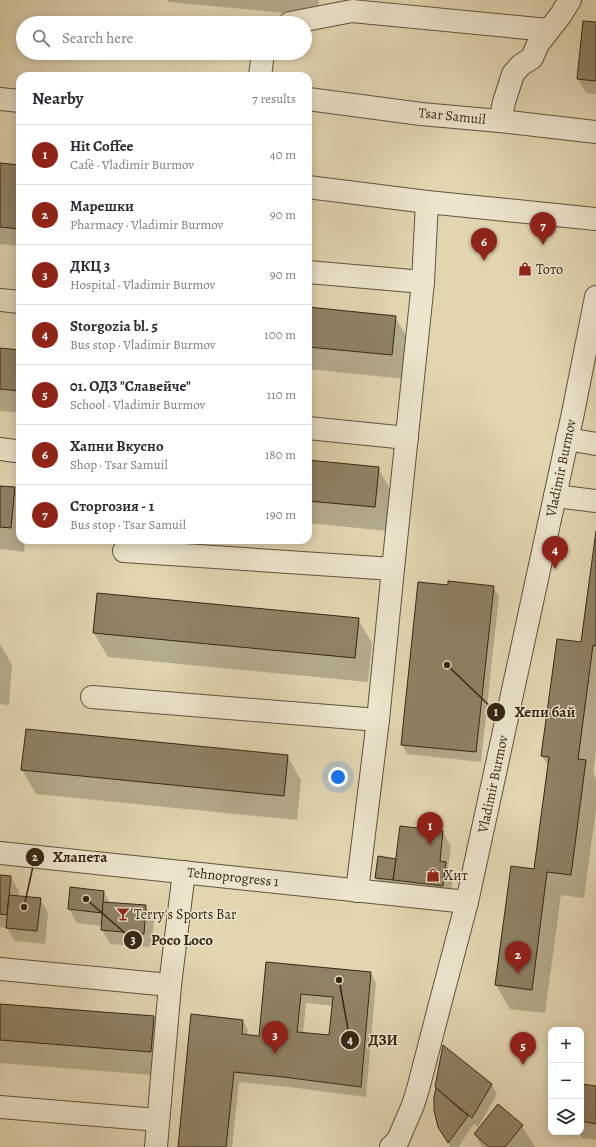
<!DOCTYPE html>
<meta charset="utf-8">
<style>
body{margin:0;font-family:Alegreya,serif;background:#f2f2f3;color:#2b2b33}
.controls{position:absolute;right:12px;bottom:12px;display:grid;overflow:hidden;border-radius:8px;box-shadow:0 2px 10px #0003}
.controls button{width:36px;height:36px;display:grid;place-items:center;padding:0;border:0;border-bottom:1px solid #e1e1e2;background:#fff;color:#2b2b33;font:20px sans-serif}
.you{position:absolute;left:338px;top:777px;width:14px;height:14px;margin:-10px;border:3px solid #fff;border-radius:50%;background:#1a73e8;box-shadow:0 0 0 6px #1a73e833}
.badge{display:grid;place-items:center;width:26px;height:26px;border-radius:50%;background:#8f2418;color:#fff;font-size:13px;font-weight:700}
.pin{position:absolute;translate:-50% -33px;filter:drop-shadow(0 1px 2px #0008)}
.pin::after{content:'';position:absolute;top:21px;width:14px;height:12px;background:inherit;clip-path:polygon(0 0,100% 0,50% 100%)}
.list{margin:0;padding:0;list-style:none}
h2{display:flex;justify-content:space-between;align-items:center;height:52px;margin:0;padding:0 16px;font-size:17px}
h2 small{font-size:13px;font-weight:400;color:#7c7c81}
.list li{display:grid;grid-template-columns:26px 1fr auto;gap:12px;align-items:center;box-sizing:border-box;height:60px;padding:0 16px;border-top:1px solid #e1e1e2}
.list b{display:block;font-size:15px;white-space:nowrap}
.list p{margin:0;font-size:13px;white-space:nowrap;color:#7c7c81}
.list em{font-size:13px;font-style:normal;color:#7c7c81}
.icon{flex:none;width:22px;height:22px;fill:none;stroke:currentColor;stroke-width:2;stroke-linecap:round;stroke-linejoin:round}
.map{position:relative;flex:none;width:596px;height:1147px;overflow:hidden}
.search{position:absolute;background:#fff;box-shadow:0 2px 10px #0003;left:16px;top:16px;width:296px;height:44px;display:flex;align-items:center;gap:10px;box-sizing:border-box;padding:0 14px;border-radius:22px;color:#7c7c81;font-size:15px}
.panel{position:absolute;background:#fff;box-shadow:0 2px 10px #0003;left:16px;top:72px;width:296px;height:472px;border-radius:12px}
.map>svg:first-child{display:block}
.shadow{fill:#0003;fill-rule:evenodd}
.building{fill:#8f8266;stroke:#352614;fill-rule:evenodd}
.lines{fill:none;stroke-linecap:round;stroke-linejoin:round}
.minor-casing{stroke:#60523b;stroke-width:24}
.minor{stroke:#ece4cc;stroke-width:22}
.labels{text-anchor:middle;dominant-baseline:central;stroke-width:3;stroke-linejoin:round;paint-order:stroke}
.street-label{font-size:14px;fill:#352614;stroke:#ece4cc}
.poi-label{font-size:14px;fill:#352614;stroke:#ece4cc;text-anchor:start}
.leader{fill:none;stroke:#352614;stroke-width:1.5}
.callout-dot{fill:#352614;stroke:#ece4cc;stroke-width:1.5}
.mark-label{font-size:12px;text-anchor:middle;font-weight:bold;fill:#fff}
.callout-label{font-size:15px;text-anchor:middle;font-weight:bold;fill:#352614;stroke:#ece4cc;stroke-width:3;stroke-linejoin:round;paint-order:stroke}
</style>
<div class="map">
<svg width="596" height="1147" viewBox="0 0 596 1147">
<rect width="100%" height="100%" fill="#e2d6b1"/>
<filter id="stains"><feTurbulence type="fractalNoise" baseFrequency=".005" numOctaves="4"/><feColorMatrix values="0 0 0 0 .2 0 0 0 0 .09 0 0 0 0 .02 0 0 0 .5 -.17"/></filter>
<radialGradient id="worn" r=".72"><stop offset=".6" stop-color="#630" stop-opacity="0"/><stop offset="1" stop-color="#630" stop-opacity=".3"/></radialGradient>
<g class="shadow">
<polygon points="167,0 319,0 317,16 169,2"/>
<polygon points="596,23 596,94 586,93 578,79"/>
<polygon points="0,164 20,166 20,246 0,244"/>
<polygon points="308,308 395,317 409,340 405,379 308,369"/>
<polygon points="0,349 20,351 20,413 0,411"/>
<polygon points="308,461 378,468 392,492 388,531 308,523"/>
<polygon points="0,487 14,488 20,499 20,540 25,540 24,552 0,549"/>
<polygon points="596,538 596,749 593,773 596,779 596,808 584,898 561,895 545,1013 510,1009 496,985 535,871 549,767 542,756 582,644"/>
<polygon points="449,586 493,587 499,596 481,762 407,754 402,744"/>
<polygon points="358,619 372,643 368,682 108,657 94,633"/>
<polygon points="0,644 12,665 9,705 0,704"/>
<polygon points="26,730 287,756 301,780 297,820 36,794 22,770"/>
<polygon points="443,832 451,846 448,868 453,877 450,900 379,883 376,878 395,860"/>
<polygon points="0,876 11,877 19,891 18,897 40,899 48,913 45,944 15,941 7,928 0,927"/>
<polygon points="104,892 110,903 145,906 154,920 151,947 110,944 102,930 102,926 77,923 69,909"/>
<path d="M 267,963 L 371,973 L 376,983 L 366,1097 L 289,1087 L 239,1082 L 232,1147 L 179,1147 L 242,1020 L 248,1030 L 247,1036 L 260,1037 ZM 306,1003 L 333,1006 L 330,1037 L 303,1034 Z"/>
<polygon points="0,1005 154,1017 168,1041 165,1076 0,1063"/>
<polygon points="491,1084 497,1094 478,1127 474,1124 458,1147 451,1147 439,1126 435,1110 436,1088"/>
<polygon points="581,1085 596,1087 596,1140 582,1138 579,1132 581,1132"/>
<polygon points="522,1126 535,1147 482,1147 475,1134"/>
</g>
<g class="building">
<polygon points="583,21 596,22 596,81 577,79"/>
<polygon points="0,163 20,165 20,229 0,227"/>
<polygon points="308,307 396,316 392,355 308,347"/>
<polygon points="0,348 20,350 20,391 0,389"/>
<polygon points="308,460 379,467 375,507 308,501"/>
<polygon points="0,486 15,487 11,528 0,527"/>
<polygon points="596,531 596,646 593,645 578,759 586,760 571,875 547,872 532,990 495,985 511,866 534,869 549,757 541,756 557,639 581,642"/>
<polygon points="448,581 494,586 476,752 401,745 418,582 448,585"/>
<polygon points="97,593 359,618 355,658 93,633"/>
<polygon points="26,729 288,755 284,796 21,770"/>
<polygon points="400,826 443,831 440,861 446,862 443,886 393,880"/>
<polygon points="378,856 396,859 393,880 375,878"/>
<polygon points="0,875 11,876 7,915 0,914"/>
<polygon points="70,887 104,891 102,913 68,909"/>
<polygon points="9,895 41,898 37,931 6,928"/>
<polygon points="103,902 146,905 144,934 101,930"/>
<path d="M 266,962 L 371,972 L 361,1087 L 283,1077 L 234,1072 L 226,1147 L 178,1147 L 191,1014 L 243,1020 L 242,1034 L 259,1036 ZM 301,994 L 333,997 L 329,1035 L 297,1032 Z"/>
<polygon points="0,1004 154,1016 151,1052 0,1040"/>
<polygon points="443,1045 492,1084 472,1118 435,1087"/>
<polygon points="581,1084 596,1086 596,1124 581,1121"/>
<polygon points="436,1088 468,1116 448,1143 438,1127 434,1110 434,1097"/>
<polygon points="498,1104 523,1125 505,1147 489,1147 474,1134"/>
</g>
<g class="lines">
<g class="minor-casing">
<g id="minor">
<polyline points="290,23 352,11 548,30"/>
<polyline points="260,76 263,53"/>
<polyline points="0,99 20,101"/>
<polyline points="308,99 421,114 500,121 596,132"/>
<polyline points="500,121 504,102 513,74 521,65 532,58 538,44 560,16 570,0"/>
<polyline points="308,187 427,202 596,219"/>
<polyline points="308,272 423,282"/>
<polyline points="0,300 20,302"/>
<polyline points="308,428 407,438"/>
<polyline points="567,439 596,444"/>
<polyline points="0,449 15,451"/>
<polyline points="555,496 596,501"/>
<polyline points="124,551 393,569"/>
<polyline points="92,697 378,720"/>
<polyline points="0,853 467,902"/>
<polyline points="357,891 378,720 393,569 423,282 427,202"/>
<polyline points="0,969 170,985"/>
<polyline points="0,1107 158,1120"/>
<polyline points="156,1147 170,985 184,872"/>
<polyline points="391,1147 398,1140 413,1105 418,1089 439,1008 467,902 573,413 596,297"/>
</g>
</g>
<use href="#minor" class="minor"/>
</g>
<defs>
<g id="shop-bare" transform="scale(1.08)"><path d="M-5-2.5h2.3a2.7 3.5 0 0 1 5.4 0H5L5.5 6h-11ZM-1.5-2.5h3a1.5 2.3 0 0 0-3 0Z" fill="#8f2418" stroke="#ece4cc" stroke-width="2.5" paint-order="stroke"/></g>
<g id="bar-bare" transform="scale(1.08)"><path d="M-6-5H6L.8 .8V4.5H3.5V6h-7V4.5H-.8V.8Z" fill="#8f2418" stroke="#ece4cc" stroke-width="2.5" paint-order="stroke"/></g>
</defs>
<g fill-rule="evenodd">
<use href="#shop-bare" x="525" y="269"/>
<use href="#shop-bare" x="433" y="875"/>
<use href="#bar-bare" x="123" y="914"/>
</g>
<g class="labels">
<g class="street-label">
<text transform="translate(452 116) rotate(6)">Tsar Samuil</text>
<text transform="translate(561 468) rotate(-78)">Vladimir Burmov</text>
<text transform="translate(493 784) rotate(-78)">Vladimir Burmov</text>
<text transform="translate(233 877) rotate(6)">Tehnoprogress 1</text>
</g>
<g class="poi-label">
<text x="536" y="269">Тото</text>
<text x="444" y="875">Хит</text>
<text x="134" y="914">Terry's Sports Bar</text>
</g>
</g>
<path class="leader" d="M447 665L496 712M24 907L35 857M86 899L133 940M339 980L350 1040"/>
<g class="callout-dot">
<circle cx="447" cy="665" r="4"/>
<circle cx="24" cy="907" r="4"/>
<circle cx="86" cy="899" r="4"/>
<circle cx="339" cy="980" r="4"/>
<circle cx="496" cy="712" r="10"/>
<circle cx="35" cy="857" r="10"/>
<circle cx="133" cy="940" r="10"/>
<circle cx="350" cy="1040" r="10"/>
</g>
<g class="mark-label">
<text x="496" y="716">1</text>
<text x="35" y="861">2</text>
<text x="133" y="944">3</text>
<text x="350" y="1044">4</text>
</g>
<g class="callout-label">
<text x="545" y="717">Хепи бай</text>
<text x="80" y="862">Хлапета</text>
<text x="182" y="945">Poco Loco</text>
<text x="383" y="1045">ДЗИ</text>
</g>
<rect width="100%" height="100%" filter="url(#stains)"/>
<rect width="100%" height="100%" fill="url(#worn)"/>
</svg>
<div class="controls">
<button>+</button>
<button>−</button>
<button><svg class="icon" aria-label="layers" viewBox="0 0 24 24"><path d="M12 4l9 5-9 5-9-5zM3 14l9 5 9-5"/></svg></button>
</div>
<div class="you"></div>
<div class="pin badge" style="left:430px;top:845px">1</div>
<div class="pin badge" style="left:518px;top:974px">2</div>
<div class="pin badge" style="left:275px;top:1054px">3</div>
<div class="pin badge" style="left:555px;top:569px">4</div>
<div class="pin badge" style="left:523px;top:1065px">5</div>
<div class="pin badge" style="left:484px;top:261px">6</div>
<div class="pin badge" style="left:543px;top:245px">7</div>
<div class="search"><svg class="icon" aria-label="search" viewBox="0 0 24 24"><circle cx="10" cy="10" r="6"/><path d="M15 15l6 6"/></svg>Search here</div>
<section class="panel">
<h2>Nearby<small>7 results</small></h2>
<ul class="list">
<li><span class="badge">1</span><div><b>Hit Coffee</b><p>Café · Vladimir Burmov</p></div><em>40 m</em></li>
<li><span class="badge">2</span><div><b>Марешки</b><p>Pharmacy · Vladimir Burmov</p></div><em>90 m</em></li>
<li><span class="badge">3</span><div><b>ДКЦ 3</b><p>Hospital · Vladimir Burmov</p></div><em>90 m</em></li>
<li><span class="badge">4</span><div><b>Storgozia bl. 5</b><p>Bus stop · Vladimir Burmov</p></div><em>100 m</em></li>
<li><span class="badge">5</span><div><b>01. ОДЗ &quot;Славейче&quot;</b><p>School · Vladimir Burmov</p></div><em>110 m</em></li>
<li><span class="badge">6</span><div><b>Хапни Вкусно</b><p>Shop · Tsar Samuil</p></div><em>180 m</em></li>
<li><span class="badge">7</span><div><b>Сторгозия - 1</b><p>Bus stop · Tsar Samuil</p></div><em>190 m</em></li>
</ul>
</section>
</div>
